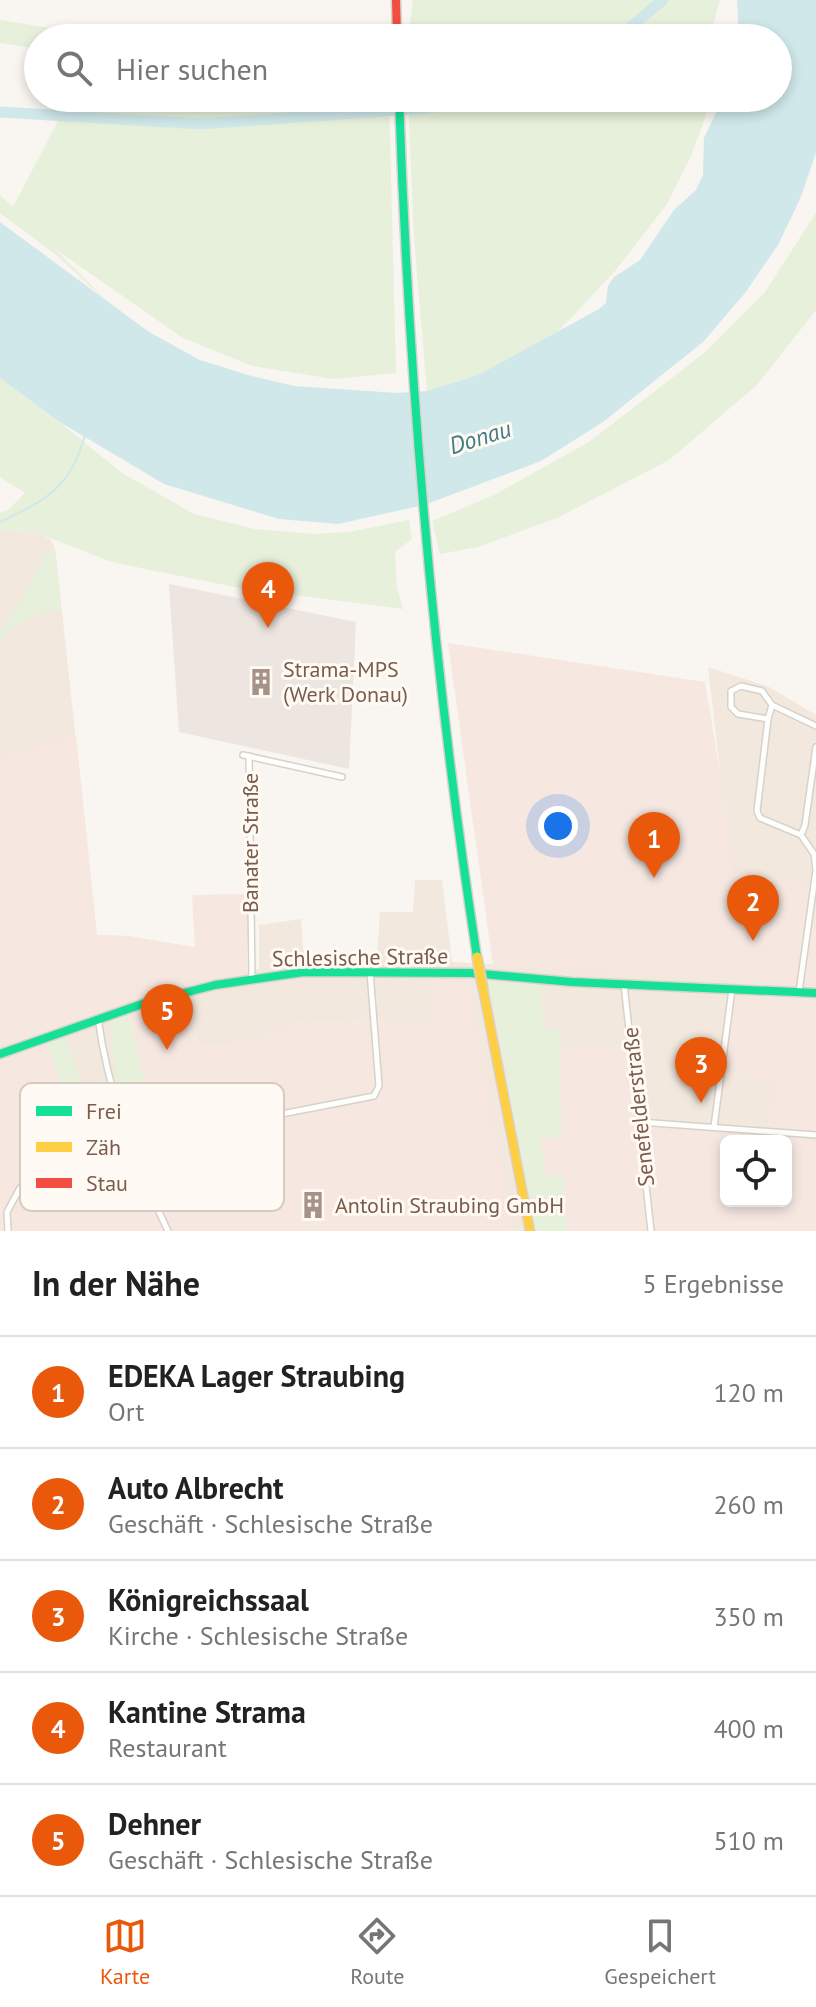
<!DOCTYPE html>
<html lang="de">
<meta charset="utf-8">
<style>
body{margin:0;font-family:"PT Sans",sans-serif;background:#f2f2f2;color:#222}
.controls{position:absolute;right:24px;bottom:24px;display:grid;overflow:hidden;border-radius:12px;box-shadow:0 4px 12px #0003}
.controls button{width:72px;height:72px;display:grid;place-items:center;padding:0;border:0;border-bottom:2px solid #e0e0e0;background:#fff;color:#222;font:40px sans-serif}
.you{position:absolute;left:558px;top:826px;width:28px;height:28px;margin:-20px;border:6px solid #fff;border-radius:50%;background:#1a73e8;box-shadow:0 0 0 12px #1a73e833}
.badge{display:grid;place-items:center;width:52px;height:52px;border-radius:50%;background:#ea580c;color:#fff;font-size:26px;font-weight:700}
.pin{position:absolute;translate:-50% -66px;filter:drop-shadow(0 2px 4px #0008)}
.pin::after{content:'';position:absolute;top:42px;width:28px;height:24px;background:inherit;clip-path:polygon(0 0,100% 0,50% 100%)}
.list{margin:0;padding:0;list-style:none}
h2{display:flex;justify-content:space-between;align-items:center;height:104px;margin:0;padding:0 32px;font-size:34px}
h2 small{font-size:26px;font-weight:400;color:#767676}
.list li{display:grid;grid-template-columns:52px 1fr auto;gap:24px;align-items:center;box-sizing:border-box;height:112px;padding:0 32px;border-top:2px solid #e0e0e0}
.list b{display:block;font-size:30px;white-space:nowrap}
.list p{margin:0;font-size:26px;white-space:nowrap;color:#767676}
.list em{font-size:26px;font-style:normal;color:#767676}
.icon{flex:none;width:44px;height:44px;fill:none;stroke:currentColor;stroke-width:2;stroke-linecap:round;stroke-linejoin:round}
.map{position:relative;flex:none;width:816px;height:1231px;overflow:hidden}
.search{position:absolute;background:#fff;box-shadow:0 4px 12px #0003;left:24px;right:24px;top:24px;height:88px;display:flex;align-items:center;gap:20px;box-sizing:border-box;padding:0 28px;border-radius:44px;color:#767676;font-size:30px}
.sheet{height:664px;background:#fff}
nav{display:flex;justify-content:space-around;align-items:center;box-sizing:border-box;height:112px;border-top:2px solid #e0e0e0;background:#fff;font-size:22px;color:#767676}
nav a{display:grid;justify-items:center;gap:4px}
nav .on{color:#ea580c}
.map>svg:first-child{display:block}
.residential{fill:#f2e8de}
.commercial{fill:#f6e8e1;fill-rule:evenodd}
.industrial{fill:#ede5e0}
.green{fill:#e7f0db}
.water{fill:#d0e8ea}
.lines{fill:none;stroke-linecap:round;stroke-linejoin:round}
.stream{stroke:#d0e8ea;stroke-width:2}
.river{stroke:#d0e8ea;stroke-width:11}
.street-casing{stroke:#d7d1cb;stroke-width:8}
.fast-casing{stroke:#d9d2cb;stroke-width:11}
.slow-casing{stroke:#d9d2cb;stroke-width:11}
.jam-casing{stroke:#d9d2cb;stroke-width:11}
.street{stroke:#fefefd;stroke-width:5}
.fast{stroke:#16e098;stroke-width:8}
.slow{stroke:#ffcf43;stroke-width:8}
.jam{stroke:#f24e42;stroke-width:8}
.slow-bridge-casing{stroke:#dad1cc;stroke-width:12;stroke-linecap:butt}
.slow-bridge{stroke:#ffcf43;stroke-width:9}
.labels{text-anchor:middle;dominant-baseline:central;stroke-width:6;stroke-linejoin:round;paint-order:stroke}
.poi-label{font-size:22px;fill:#7a5c4d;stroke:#fffaf3;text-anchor:start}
.street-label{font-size:22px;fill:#7a5c4d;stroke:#fffaf3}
.water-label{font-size:24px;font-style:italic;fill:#437c86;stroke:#fffaf3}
.key{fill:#fffaf3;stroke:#d7cbc1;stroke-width:2}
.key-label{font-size:22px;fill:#7a5c4d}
</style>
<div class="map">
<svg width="816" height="1231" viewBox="0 0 816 1231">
<rect width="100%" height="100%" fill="#f9f5f0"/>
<polygon class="residential" points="0,530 37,533 50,539 55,548 97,935 128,936 198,982 259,969 259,925 301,919 304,961 377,960 380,912 413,912 415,880 442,880 452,962 735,979 732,874 708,667 769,687 816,715 816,999 734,994 723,1075 774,1081 769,1128 648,1119 643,1114 636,1048 560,1050 559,1031 543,1030 542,986 489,981 535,1231 512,1231 484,1083 433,1019 380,1019 291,1024 291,1028 266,1041 199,1048 190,998 129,1014 145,1090 116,1144 47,1043 0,1061"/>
<g class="commercial">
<polygon points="448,643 705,682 728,821 732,873 816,885 816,986 493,966"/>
<polygon points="76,735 97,935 128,936 195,947 192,895 248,894 247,972 131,1000 0,1047 0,758"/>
<polygon points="430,979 468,981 512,1231 0,1231 0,1061 47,1043 87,1155 156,1134 129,1013 190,998 200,1048 265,1041 264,1029 291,1028 291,1024 380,1019 433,1019"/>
<path d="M 734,994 L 816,999 L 816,1231 L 567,1231 L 564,1176 L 547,1178 L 539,1138 L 561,1136 L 560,1050 L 636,1048 L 643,1114 L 648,1119 L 769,1128 L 773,1081 L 722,1075 ZM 726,1141 L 786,1141 L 786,1201 L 726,1201 Z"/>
</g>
<polygon class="industrial" points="169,584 356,622 349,769 179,732"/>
<g class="green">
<polygon points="413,0 720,0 709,38 408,38"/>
<polygon points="0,20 99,36 135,38 38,38 38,49 0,43"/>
<polygon points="70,98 389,98 396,373 333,379 252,366 183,338 55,249 113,307 55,254 0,213 0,195 13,207"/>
<polygon points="408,98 712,98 691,156 667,204 615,271 555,335 478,375 427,391 414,239"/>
<polygon points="816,213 816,310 756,386 669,460 557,518 478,547 440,554 432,521 494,495 589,442 703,354 765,292"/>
<polygon points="0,378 58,421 122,473 194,514 255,529 313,534 349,532 409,520 412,539 395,552 397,588 403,609 240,588 170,574 112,562 37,533 0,530 0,513 8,510 25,493 0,477"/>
<path d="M 55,548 L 61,610 C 31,615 21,619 0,641 L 0,631 L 27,590 L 46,554 Z"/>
<polygon points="488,981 542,986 543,1029 560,1031 561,1136 539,1139 547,1177 564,1175 567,1231 535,1231"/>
<polygon points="129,1013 156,1135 86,1155 47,1043 65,1036 82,1087 116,1076 109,1020"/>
</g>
<polygon class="water" points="737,0 816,0 816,153 800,199 778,245 745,293 703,342 603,422 541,461 424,505 338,524 279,519 164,484 58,421 0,378 0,222 149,332 200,360 248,375 294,386 397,393 427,391 478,375 599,309 606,303 608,286 614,277 640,260 674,210 696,190 703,175 704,138 723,98 778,98 778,38 739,38"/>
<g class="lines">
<path class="stream" d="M 0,522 C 47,500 71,487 85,435"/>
<g class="river">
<polyline points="614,38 622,34 663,0"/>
<polyline points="0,112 201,124 427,108 462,98"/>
</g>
<g class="street-casing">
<g id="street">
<polyline points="768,719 738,714 731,707 731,691 741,686 762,691 772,705"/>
<polyline points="243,755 342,777"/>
<polyline points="249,756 252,979"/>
<polyline points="801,835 805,825 816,747"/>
<polyline points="624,984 651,1231"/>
<polyline points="799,992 816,870 814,854 801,835 760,818 757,811 768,719 772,705 816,726"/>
<path d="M 98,1018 C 108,1093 135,1163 168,1231"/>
<polyline points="640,1122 816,1135"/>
<polyline points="714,1127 732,989"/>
<polyline points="8,1231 7,1212 20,1188 31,1181 66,1168 133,1143 374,1096 379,1086 370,972"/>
</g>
</g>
<g class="fast-casing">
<g id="fast">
<path d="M 399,98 C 409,386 433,672 477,957"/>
<polyline points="0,1054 145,1003 215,985 304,972 471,973 572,982 816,993"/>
</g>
</g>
<g class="slow-casing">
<polyline id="slow" points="483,989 530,1231"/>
</g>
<g class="jam-casing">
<polyline id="jam" points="396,0 397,38"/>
</g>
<use href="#street" class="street"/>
<use href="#fast" class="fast"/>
<use href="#slow" class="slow"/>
<use href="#jam" class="jam"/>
<g class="slow-bridge-casing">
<polyline id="slow-bridge" points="477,957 483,989"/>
</g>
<use href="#slow-bridge" class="slow-bridge"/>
</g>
<defs>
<g id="building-bare" transform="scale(2.16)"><path d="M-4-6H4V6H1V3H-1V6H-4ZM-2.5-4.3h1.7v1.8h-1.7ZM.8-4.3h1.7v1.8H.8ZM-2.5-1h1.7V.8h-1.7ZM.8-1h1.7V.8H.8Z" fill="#a69286" stroke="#fffaf3" stroke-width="2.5" paint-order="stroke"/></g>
</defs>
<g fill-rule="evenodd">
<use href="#building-bare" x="261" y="682"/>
<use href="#building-bare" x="313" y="1205"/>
</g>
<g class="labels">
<g class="poi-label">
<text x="283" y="669">Strama-MPS<tspan x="283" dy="25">(Werk Donau)</tspan></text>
<text x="335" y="1205">Antolin Straubing GmbH</text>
</g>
<g class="street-label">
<text transform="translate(250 843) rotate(-90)">Banater Straße</text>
<text transform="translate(360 957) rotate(-1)">Schlesische Straße</text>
<text transform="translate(638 1107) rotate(-96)">Senefelderstraße</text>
</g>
<g class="water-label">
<text transform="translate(480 437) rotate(-17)">Donau</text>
</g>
</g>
<rect x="20" y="1083" width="264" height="128" rx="12" class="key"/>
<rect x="36" y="1106" width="36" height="10" fill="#16e098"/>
<rect x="36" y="1142" width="36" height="10" fill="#ffcf43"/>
<rect x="36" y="1178" width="36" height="10" fill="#f24e42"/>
<g class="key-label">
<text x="86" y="1119">Frei</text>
<text x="86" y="1155">Zäh</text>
<text x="86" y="1191">Stau</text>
</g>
</svg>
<div class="controls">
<button><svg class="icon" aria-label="locate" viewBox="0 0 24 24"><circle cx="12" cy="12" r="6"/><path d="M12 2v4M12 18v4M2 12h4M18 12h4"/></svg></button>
</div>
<div class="you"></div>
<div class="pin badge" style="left:654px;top:878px">1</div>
<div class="pin badge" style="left:753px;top:941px">2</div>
<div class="pin badge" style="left:701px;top:1103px">3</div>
<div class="pin badge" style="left:268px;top:628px">4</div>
<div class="pin badge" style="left:167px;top:1050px">5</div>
<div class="search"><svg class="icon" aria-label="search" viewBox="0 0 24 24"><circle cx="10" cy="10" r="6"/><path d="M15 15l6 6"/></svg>Hier suchen</div>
</div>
<section class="sheet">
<h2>In der Nähe<small>5 Ergebnisse</small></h2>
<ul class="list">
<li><span class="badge">1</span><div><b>EDEKA Lager Straubing</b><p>Ort</p></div><em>120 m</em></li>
<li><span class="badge">2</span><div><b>Auto Albrecht</b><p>Geschäft · Schlesische Straße</p></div><em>260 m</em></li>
<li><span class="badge">3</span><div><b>Königreichssaal</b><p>Kirche · Schlesische Straße</p></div><em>350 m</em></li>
<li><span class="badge">4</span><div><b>Kantine Strama</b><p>Restaurant</p></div><em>400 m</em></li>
<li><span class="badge">5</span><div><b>Dehner</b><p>Geschäft · Schlesische Straße</p></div><em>510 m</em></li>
</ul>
</section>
<nav>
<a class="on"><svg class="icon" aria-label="map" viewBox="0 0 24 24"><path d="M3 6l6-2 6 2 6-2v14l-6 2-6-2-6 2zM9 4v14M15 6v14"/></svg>Karte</a>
<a><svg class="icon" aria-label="directions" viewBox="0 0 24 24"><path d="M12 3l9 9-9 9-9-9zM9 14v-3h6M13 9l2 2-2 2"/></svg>Route</a>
<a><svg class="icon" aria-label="saved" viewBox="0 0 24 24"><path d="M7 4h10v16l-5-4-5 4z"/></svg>Gespeichert</a>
</nav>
